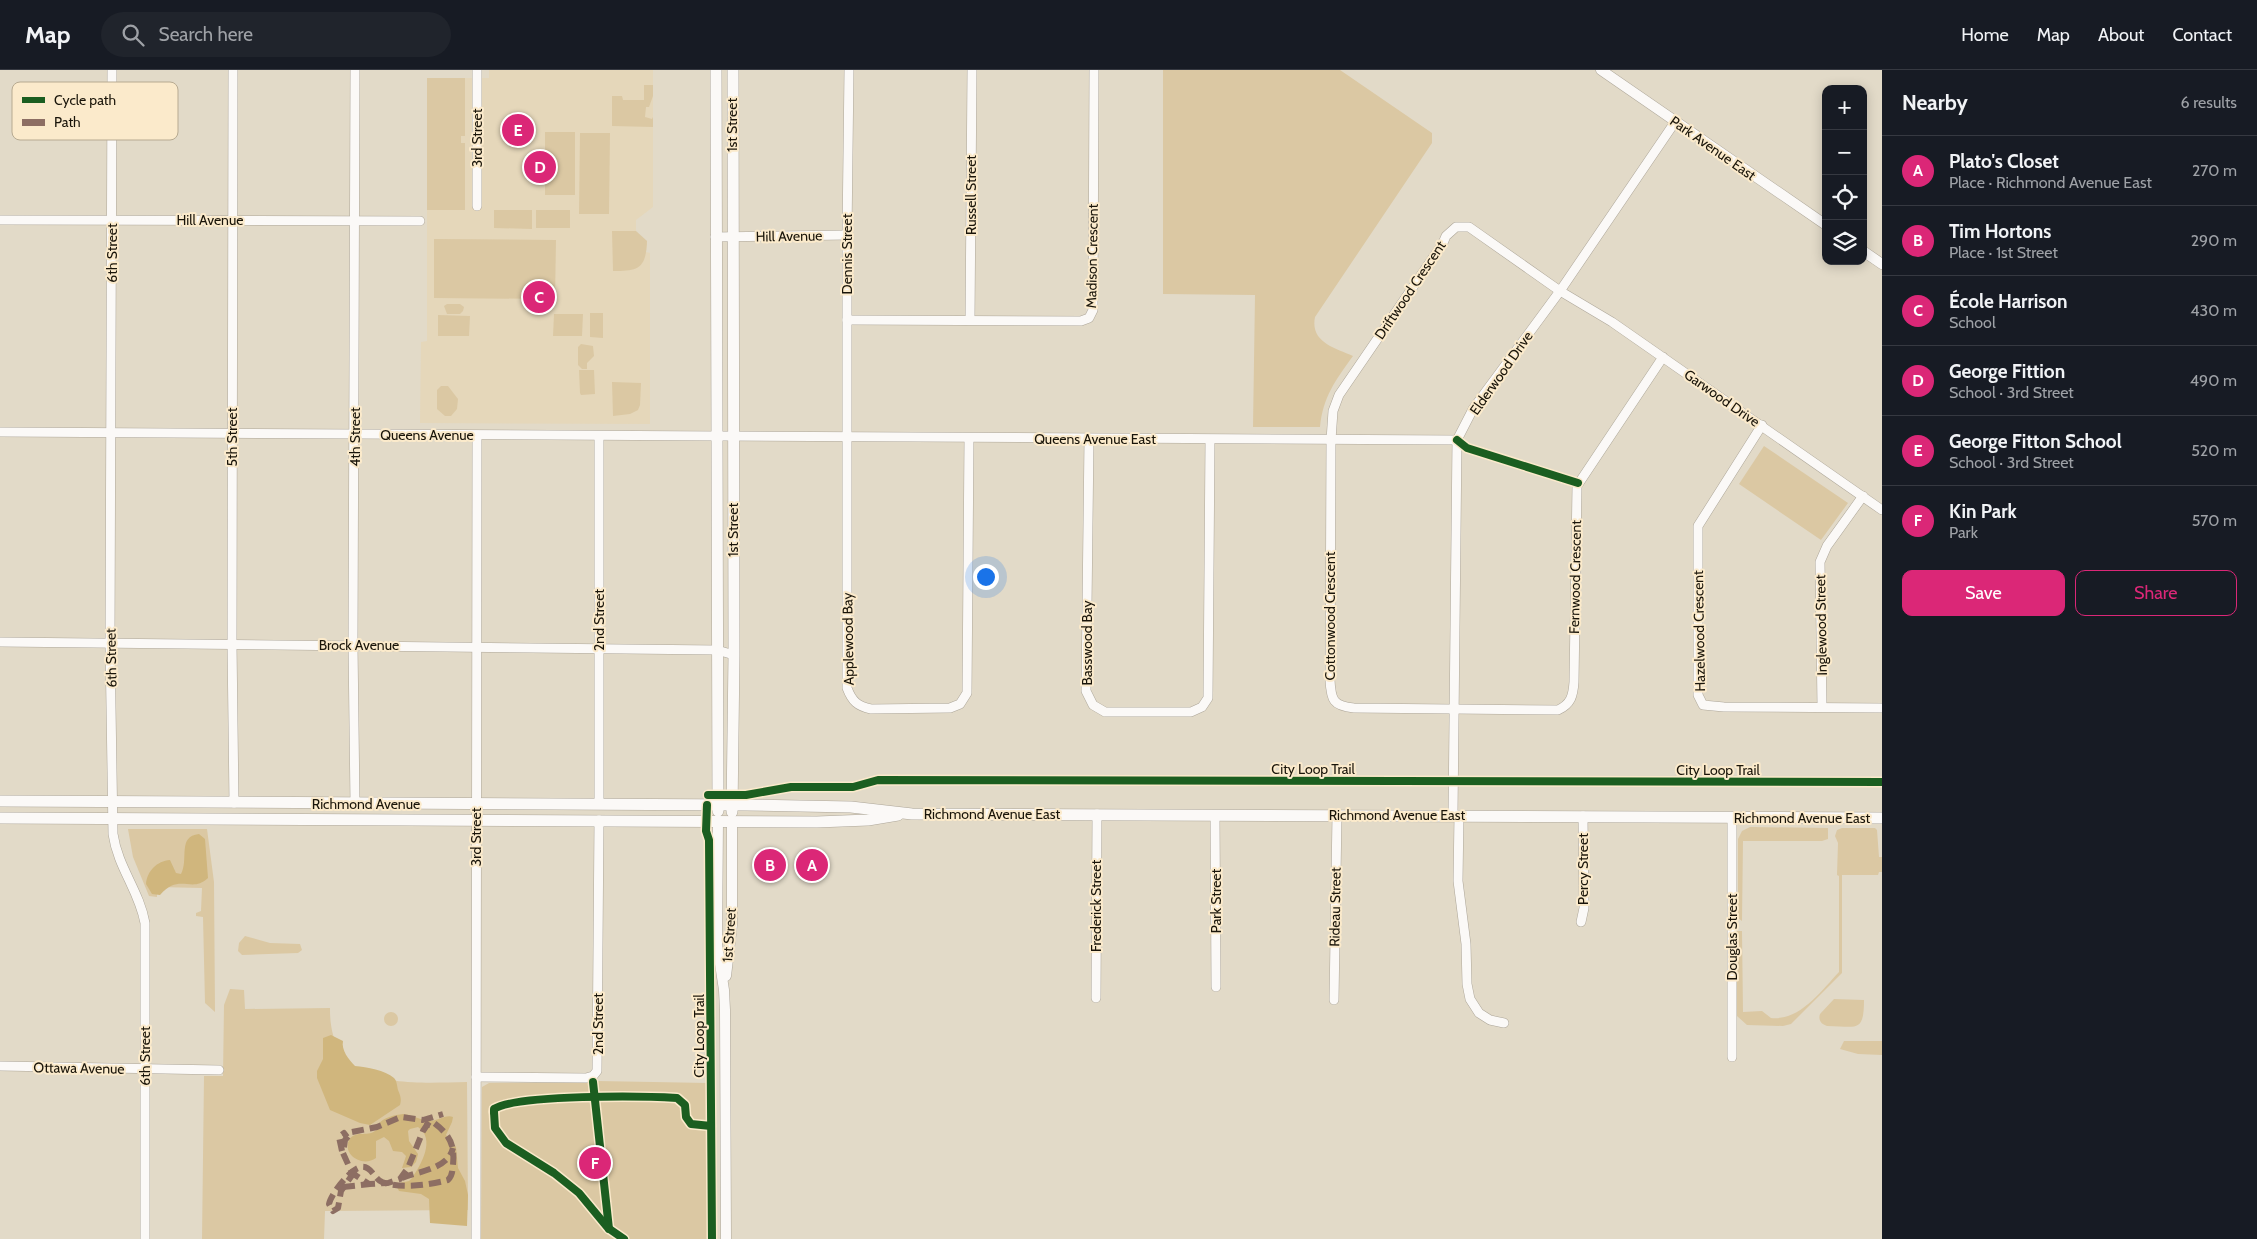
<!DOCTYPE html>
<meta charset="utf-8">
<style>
body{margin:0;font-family:Cabin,sans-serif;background:#20242c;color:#f1f3f6}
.controls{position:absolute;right:15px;top:15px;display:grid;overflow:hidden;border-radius:10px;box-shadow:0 2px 12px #0003}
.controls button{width:45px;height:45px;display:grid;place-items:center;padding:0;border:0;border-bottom:1px solid #363941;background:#171b24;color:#f1f3f6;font:25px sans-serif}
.you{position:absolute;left:985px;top:506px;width:18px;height:18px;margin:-12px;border:4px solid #fff;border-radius:50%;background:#1a73e8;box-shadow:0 0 0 8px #1a73e833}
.badge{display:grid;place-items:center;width:32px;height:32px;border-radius:50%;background:#db2777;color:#fff;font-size:16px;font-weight:700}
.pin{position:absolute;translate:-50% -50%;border:2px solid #fff;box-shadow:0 1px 5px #0006}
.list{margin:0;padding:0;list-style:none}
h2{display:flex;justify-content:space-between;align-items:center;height:65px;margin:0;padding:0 20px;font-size:21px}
h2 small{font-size:16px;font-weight:400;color:#9ea1a6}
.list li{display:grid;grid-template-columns:32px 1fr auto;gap:15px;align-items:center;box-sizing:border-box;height:70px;padding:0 20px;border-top:1px solid #363941}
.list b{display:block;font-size:19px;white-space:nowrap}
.list p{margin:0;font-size:16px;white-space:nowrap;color:#9ea1a6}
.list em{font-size:16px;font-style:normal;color:#9ea1a6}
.actions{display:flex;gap:10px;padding:15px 20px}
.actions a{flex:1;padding:11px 0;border:1px solid #db2777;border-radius:10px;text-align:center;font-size:18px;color:#db2777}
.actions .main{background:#db2777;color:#fff}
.icon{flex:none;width:28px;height:28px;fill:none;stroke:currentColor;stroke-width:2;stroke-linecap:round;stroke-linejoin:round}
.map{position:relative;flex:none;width:1882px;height:1169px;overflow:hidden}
header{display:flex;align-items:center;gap:30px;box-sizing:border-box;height:70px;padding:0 25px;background:#171b24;border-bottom:1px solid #363941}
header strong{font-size:24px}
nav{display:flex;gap:28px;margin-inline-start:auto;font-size:18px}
.search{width:350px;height:45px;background:#20242c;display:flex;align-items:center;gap:12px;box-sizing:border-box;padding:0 18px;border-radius:28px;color:#9ea1a6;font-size:19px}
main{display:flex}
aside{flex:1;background:#171b24}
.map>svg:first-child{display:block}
.built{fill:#e5d7ba}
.green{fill:#dbc8a3}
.forest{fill:#d0b67d}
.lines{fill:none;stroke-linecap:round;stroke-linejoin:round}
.minor-casing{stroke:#ada699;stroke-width:10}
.tertiary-casing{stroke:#ada699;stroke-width:11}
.secondary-casing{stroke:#ada699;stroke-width:12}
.minor{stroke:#fbf9f7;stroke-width:9}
.tertiary{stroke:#fbf9f7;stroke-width:10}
.secondary{stroke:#fbf9f7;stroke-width:11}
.quiet{stroke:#8d6e63;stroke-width:6;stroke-dasharray:12 6;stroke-linecap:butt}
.cycleway-casing{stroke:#fbeacb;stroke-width:11}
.cycleway{stroke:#1b5e20;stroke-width:8}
.labels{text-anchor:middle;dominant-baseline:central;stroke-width:4;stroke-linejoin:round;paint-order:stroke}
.street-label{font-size:14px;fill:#191409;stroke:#fbeacb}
.key{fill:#fbeacb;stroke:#b7aa91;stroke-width:1}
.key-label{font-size:14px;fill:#191409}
</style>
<header>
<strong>Map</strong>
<div class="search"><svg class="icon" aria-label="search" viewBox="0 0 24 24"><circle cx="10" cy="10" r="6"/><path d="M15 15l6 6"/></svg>Search here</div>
<nav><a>Home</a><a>Map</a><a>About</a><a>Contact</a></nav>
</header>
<main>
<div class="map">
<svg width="1882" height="1169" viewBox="0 0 1882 1169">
<rect width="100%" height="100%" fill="#e2dac8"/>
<polygon class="built" points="489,0 653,0 653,137 636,150 636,161 624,161 647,171 646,182 650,183 650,354 420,353 421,272 427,271 427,8 489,8"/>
<g class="green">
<path d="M 1163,0 L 1340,0 L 1432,63 L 1432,73 L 1315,247 C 1310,272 1334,278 1353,286 C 1335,311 1323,327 1320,357 L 1253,357 L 1255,225 L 1163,224 Z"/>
<polygon points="427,8 465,8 465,66 461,66 461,73 465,73 465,140 427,140"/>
<polygon points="644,15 653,15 653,26 649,37 646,37 645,47 652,49 653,47 653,57 612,56 612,26 622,26 623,30 644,30"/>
<rect x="545" y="62" width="30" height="63"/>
<polygon points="580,63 610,63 609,144 579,144"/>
<polygon points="494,140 532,140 532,159 494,158"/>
<rect x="536" y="140" width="34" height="18"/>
<path d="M 612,161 L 636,161 L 647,171 C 646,199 638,201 613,201 Z"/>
<polygon points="434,169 556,170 555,229 434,228"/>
<polygon points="447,234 460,234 464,237 463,241 460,244 447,244 444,236"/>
<polygon points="590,243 603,243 603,268 590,267"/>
<polygon points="554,244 583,244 582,266 553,266"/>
<polygon points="438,245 470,246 469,266 438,266"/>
<polygon points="581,274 593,276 594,286 587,293 587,299 582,299 578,295 578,277"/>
<polygon points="579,300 594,300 595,324 581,325 580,323"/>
<polygon points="612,312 641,313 640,335 638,340 630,344 613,346"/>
<polygon points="441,316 448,316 458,329 457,339 451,346 445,346 437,339 437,320"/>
<polygon points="1764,376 1848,433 1821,470 1739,414"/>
<polygon points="1750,757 1828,758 1828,769 1822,771 1743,771 1742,851 1738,848 1738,769 1742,761"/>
<path d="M 1842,758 L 1875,758 L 1877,760 L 1879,787 L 1882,787 L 1882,802 L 1879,802 L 1878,805 L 1842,805 L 1842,903 L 1791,954 L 1783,956 L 1747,955 L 1737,946 L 1737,861 L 1742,861 L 1743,942 L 1762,941 L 1771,948 C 1800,951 1821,921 1839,902 L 1839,806 L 1837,805 L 1838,773 L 1835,766 L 1837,760 Z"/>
<polygon points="128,759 207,759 214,812 215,942 205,933 203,847 196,846 196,843 201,841 202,818 157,817 157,827 149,826 133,787"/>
<polygon points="245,866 270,873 300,874 302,880 298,883 242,885 238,881 239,873"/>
<path d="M 230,919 L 244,920 L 245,939 L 330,938 C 329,1021 407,1013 467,1012 L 468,1140 L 325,1141 L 324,1169 L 202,1169 L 204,1006 L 223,1006 L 224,935 Z"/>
<path d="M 1834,929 L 1864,930 C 1864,964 1856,956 1827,956 C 1821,954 1818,950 1820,944 Z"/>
<circle cx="391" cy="949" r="7"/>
<polygon points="1844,971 1882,971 1882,985 1858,984 1840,979"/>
<polygon points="597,1011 709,1013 709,1169 481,1169 482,1017 489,1013 590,1013"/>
</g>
<g class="forest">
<path d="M 199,764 L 205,769 L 208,808 C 191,824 180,802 160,825 L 152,824 L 146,814 C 147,801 157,791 170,790 L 176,803 L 181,804 C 189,790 177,766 199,764 Z"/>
<path d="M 331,965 L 343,971 C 341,980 349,990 355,996 C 367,997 385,1000 394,1008 C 397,1011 397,1016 398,1020 C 400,1025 402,1029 400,1035 L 370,1055 L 360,1053 L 330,1040 L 317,1008 L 317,1001 L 323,989 L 323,968 Z"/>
<path d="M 403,1044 C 412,1045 419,1049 428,1051 C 437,1052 445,1044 453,1047 L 452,1052 L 446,1065 L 456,1077 L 458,1098 L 465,1111 L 468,1125 L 467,1156 L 430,1153 L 429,1129 L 421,1124 L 399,1121 L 397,1117 L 400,1113 L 409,1111 L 412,1108 C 421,1095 436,1069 418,1057 L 410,1059 L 408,1061 L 409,1071 L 418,1084 L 416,1092 L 411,1097 L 402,1098 L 406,1086 L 402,1082 L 393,1081 L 389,1071 L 384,1067 L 376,1071 L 376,1088 C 362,1098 342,1084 349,1070 C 355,1060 367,1067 375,1061 C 379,1058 376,1059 378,1055 C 383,1047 395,1045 403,1044 Z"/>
</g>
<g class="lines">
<g class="minor-casing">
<g id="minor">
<path d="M 112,0 L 110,573 L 113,764 C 118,798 139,820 145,853 L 145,1169"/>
<polyline points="233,0 232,574 234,733"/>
<path d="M 849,0 L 847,165 L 847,618 C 852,631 857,636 871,639 L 950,638 L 960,634 L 967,623 L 969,368"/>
<polyline points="477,136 477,0"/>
<polyline points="0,150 420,151"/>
<polyline points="715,167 847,165"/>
<polyline points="847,250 1081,251 1089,248 1093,240 1094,0"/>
<polyline points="970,250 972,0"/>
<path d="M 1663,287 L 1577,416 L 1574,612 C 1573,626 1571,634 1558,640 L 1354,638 C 1333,636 1331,630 1330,610 L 1331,370 L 1333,341 L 1339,325 L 1443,173 L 1446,166 L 1456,157 L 1469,157 L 1560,221 L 1612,252 L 1882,440"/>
<polyline points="1762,355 1698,456 1698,625 1703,635 1724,637 1882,638"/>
<polyline points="0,362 1457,370"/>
<polyline points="1089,369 1086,621 1093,635 1105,642 1191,642 1202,637 1208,628 1210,370"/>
<polyline points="0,572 717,580 734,585"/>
<polyline points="1822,637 1820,492 1827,476 1863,426"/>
<polyline points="355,734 353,575 355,0"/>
<polyline points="599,734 599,366"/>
<polyline points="1215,745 1216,917"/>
<polyline points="1453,745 1457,370 1473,339 1560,221 1675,52"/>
<polyline points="1459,745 1458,811 1466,874 1467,914 1470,929 1479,943 1490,950 1504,953"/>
<polyline points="1581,852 1584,838 1583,746"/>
<polyline points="1096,928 1097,744"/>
<polyline points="1334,930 1337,745"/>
<polyline points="1732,987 1732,747"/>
<polyline points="0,996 219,1000"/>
<polyline points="476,1007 586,1008 593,1006 597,1001 599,750"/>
<polyline points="476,1169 477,365"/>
</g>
</g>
<g class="tertiary-casing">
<g id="tertiary">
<polyline points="1601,0 1826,155"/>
<polyline points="1863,181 1882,194"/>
<polyline points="718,751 717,874 724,920 725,940 726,1169"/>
<polyline points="726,906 732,855 732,751"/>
</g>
</g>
<g class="secondary-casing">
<g id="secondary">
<polyline points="716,0 718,741"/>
<polyline points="0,731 746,735 851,737 912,744 1882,748"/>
<polyline points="732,742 734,585 733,0"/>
<polyline points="0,748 817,752 868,750 898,745"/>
</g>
</g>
<use href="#minor" class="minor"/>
<use href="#tertiary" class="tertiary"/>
<use href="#secondary" class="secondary"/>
<g class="quiet">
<polyline points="429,1052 423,1061 408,1098 400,1109 388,1113 369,1114 352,1103 343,1083 345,1070 352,1062 377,1057 401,1047 423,1050 443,1044"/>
<polyline points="342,1081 339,1067 344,1063 347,1067"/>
<path d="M 355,1101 L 341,1121 L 338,1138 L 333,1141 L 329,1134 C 331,1124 350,1099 361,1097 C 371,1095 375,1110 382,1112 C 401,1119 429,1115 448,1110 C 453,1105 452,1101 453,1095 C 455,1075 450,1065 434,1053 L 425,1056"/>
<path d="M 402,1108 C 419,1101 448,1099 453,1078"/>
<polyline points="343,1117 370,1114"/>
</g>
<g class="cycleway-casing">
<g id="cycleway">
<polyline points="1457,370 1467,378 1578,413"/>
<polyline points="708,725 746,725 791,717 853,717 878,710 1882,712"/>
<polyline points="707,735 706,761 709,770 712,1169"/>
<polyline points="593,1012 609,1159"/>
<path d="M 494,1042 L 494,1039 C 518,1024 644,1026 677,1028 L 685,1035 L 686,1047 L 691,1054 L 711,1056"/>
<polyline points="494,1042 495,1058 506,1073 554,1103 579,1123 608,1158 624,1169"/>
</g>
</g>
<use href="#cycleway" class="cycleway"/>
</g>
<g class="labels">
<g class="street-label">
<text transform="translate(732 55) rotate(-90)">1st Street</text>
<text transform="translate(477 68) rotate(-90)">3rd Street</text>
<text transform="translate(1713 78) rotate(35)">Park Avenue East</text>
<text transform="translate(971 125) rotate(-90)">Russell Street</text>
<text x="210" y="150">Hill Avenue</text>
<text transform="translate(789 166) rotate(-1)">Hill Avenue</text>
<text transform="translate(112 183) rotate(-90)">6th Street</text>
<text transform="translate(847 184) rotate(-90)">Dennis Street</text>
<text transform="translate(1092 186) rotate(-89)">Madison Crescent</text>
<text transform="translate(1410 220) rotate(-56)">Driftwood Crescent</text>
<text transform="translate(1501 303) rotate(-55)">Elderwood Drive</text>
<text transform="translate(1722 328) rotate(35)">Garwood Drive</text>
<text x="427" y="365">Queens Avenue</text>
<text transform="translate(232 367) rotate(-90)">5th Street</text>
<text transform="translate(355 367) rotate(-90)">4th Street</text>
<text x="1095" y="369">Queens Avenue East</text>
<text transform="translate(733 460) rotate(-90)">1st Street</text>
<text transform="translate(1575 507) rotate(-89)">Fernwood Crescent</text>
<text transform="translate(1330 546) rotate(-90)">Cottonwood Crescent</text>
<text transform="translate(599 550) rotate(-90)">2nd Street</text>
<text transform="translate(1821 555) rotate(-91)">Inglewood Street</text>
<text transform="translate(1699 561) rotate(-91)">Hazelwood Crescent</text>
<text transform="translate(848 569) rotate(-91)">Applewood Bay</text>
<text transform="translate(1087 573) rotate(-90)">Basswood Bay</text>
<text x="359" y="575">Brock Avenue</text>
<text transform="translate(111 588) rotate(-91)">6th Street</text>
<text x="1313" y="699">City Loop Trail</text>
<text x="1718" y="700">City Loop Trail</text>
<text x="366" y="734">Richmond Avenue</text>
<text x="992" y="744">Richmond Avenue East</text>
<text x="1397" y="745">Richmond Avenue East</text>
<text x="1802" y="748">Richmond Avenue East</text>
<text transform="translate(476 767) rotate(-90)">3rd Street</text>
<text transform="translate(1583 799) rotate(-90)">Percy Street</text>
<text transform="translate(1216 831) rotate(-90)">Park Street</text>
<text transform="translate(1096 836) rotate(-90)">Frederick Street</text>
<text transform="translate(1335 837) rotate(-89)">Rideau Street</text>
<text transform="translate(729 865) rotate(-86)">1st Street</text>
<text transform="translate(1732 867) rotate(-90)">Douglas Street</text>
<text transform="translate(598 954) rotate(-90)">2nd Street</text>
<text transform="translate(699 966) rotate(-90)">City Loop Trail</text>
<text transform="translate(145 986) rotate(-90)">6th Street</text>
<text transform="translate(79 998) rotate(1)">Ottawa Avenue</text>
</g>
</g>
<rect x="12" y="12" width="166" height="58" rx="8" class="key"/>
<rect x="22" y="27" width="23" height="6" fill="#1b5e20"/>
<rect x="22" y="49" width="23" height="7" fill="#8d6e63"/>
<g class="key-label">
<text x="54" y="35">Cycle path</text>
<text x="54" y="57">Path</text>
</g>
</svg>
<div class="controls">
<button>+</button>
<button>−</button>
<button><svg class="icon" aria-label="locate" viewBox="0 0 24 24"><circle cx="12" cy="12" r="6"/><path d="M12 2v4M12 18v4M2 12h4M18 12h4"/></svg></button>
<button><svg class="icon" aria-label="layers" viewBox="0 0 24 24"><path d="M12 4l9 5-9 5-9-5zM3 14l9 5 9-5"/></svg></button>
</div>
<div class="you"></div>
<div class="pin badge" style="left:812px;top:795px">A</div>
<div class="pin badge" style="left:770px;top:795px">B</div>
<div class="pin badge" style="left:539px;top:227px">C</div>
<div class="pin badge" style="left:540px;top:97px">D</div>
<div class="pin badge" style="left:518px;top:60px">E</div>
<div class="pin badge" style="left:595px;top:1093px">F</div>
</div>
<aside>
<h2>Nearby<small>6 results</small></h2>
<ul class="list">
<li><span class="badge">A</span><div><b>Plato's Closet</b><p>Place · Richmond Avenue East</p></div><em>270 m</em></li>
<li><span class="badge">B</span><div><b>Tim Hortons</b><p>Place · 1st Street</p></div><em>290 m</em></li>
<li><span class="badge">C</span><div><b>École Harrison</b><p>School</p></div><em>430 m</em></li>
<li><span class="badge">D</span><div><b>George Fittion</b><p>School · 3rd Street</p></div><em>490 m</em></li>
<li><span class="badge">E</span><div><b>George Fitton School</b><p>School · 3rd Street</p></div><em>520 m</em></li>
<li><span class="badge">F</span><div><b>Kin Park</b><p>Park</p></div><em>570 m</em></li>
</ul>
<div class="actions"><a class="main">Save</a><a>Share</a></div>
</aside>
</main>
